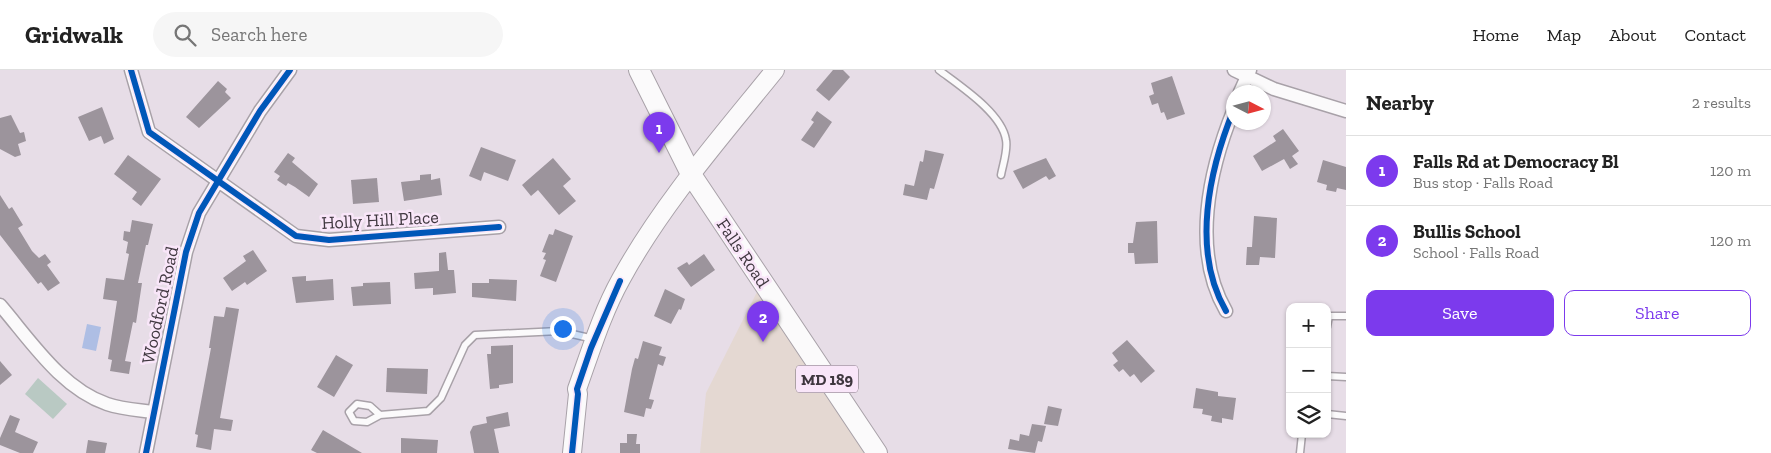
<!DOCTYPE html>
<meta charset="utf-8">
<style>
body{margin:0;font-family:"Zilla Slab",serif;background:#f6f6f6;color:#222}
.controls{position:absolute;right:15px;bottom:15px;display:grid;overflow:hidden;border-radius:10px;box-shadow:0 1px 4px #0004}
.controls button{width:45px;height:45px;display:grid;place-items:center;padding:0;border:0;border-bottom:1px solid #e0e0e0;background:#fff;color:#222;font:25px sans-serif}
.compass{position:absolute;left:1226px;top:15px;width:45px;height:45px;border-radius:50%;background:#fff;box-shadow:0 1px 4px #0004;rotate:96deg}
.you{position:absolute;left:562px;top:258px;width:18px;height:18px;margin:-12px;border:4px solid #fff;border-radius:50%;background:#1a73e8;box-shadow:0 0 0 8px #1a73e833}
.badge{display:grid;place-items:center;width:32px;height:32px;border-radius:50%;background:#7c3aed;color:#fff;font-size:16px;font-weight:700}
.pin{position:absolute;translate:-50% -41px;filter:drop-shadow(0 1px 2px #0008)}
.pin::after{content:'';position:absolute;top:26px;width:18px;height:15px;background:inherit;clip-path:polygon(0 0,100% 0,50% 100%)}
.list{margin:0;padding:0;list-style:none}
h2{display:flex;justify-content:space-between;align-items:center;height:65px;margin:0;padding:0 20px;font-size:21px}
h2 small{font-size:16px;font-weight:400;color:#767676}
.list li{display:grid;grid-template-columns:32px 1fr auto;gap:15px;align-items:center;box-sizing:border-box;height:70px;padding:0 20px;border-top:1px solid #e0e0e0}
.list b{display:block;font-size:19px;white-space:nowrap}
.list p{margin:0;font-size:16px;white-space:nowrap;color:#767676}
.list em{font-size:16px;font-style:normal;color:#767676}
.actions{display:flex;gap:10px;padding:15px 20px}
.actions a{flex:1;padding:11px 0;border:1px solid #7c3aed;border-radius:10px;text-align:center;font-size:18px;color:#7c3aed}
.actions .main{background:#7c3aed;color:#fff}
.icon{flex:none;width:28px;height:28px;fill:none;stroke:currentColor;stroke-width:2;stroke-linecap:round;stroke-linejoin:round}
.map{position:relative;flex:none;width:1346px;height:383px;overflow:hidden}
header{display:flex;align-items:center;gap:30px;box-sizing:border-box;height:70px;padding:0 25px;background:#fff;border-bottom:1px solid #e0e0e0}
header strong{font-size:24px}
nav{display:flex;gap:28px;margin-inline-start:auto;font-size:18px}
.search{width:350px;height:45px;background:#f6f6f6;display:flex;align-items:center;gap:12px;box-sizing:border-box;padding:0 18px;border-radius:28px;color:#767676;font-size:19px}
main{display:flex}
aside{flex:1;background:#fff}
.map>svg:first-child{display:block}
.education{fill:#e4d8d2}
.green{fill:#b9c9c3}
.water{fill:#aebee4}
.building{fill:#9c949c}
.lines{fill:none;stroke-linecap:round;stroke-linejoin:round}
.lane-casing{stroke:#a8a1a8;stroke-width:9}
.street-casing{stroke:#a8a1a8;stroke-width:15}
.secondary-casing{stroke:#a8a1a8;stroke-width:20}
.primary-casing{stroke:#a8a1a8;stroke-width:22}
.lane{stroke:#fbfafb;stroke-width:6}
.street{stroke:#fbfafb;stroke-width:12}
.secondary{stroke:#fbfafb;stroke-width:18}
.primary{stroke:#fbfafb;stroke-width:20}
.cycleway-casing{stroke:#f9e6f9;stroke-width:9}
.cycleway{stroke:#0057b8;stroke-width:6}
.labels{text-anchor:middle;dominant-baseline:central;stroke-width:5;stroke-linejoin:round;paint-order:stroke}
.shield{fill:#f9e6f9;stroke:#776c77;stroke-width:1}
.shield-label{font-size:16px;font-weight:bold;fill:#3f373f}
.street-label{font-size:18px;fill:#3f373f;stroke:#f9e6f9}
</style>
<header>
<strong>Gridwalk</strong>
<div class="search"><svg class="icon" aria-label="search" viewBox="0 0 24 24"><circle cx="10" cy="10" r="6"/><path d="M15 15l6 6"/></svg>Search here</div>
<nav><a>Home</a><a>Map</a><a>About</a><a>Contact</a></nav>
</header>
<main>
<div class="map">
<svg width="1346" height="383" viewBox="0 0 1346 383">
<rect width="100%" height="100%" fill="#e7dde7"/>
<polygon class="education" points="757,222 874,379 877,383 700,383 706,323"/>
<polygon class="green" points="38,308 67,334 53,349 25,324"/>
<polygon class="water" points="87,254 101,257 96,281 82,278"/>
<g class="building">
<polygon points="833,0 843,0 850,7 829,31 816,20"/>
<polygon points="1172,6 1185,44 1167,50 1164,42 1161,43 1158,33 1152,35 1149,26 1154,24 1151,13"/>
<polygon points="218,11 227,19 225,22 231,28 199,58 186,47"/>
<polygon points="102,37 114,69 104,74 101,66 89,71 78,47"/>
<polygon points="817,41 832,52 814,78 801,70 814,52 811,50"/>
<polygon points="11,45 20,63 24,62 26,71 18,74 21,85 15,87 0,79 0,48"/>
<polygon points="1283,59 1299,81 1292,86 1298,94 1290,99 1284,89 1262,101 1253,86 1276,71 1273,66"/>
<polygon points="481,77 516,90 508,111 484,102 481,111 469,106"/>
<polygon points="925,80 944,84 934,119 930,118 927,130 903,125 905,114 914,116 920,91 923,92"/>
<polygon points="288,83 295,88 292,92 318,114 309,127 295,117 288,113 286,116 277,110 280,106 274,102"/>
<polygon points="128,85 161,109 141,136 132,129 137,122 114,104"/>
<polygon points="553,88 571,109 563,116 576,131 559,145 538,120 531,126 522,115"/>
<polygon points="1046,88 1056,106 1049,110 1046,106 1023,119 1013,101"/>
<polygon points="1323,90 1346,97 1346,120 1337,118 1336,122 1326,120 1327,115 1317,112"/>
<polygon points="431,104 431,110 440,108 442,125 404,131 401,112 420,110 420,105"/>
<polygon points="377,108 379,132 353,134 351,110"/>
<polygon points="0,125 9,139 12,137 23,155 18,158 32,181 39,188 45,184 51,192 47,195 60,213 48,221 41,212 38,214 0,165"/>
<polygon points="1254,146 1277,148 1275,188 1260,187 1259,195 1246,195 1247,177 1252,177"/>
<polygon points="132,150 153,154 148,175 146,175 138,213 142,213 136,253 133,252 125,291 131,292 129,304 110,301 112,290 108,289 117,231 103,229 106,208 124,210 129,184 126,183 128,172 123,170 124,161 130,162"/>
<polygon points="1157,151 1158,193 1135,194 1134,183 1128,183 1128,173 1133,173 1136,152"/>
<polygon points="555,159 573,166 556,212 540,206 546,190 543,189 546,183 542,182 549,164 553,165"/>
<polygon points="253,180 267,201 247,215 245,212 232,221 223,208 246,191 243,186"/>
<polygon points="446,182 448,200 454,200 456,223 433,225 433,218 415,219 414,203 439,201 439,183"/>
<polygon points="704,184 715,200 691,217 677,198 687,192 689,195"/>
<polygon points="306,206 306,211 333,209 334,230 296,233 292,207"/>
<polygon points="489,209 517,210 516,231 472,227 472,213 489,213"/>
<polygon points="390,212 391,234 353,236 351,217 363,216 363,213"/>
<polygon points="665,219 685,229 681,240 679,239 671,254 654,246"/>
<polygon points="226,237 239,239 220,348 233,350 231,361 214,359 211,380 196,377 198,365 195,364 211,278 209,278 214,246 224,247"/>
<polygon points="1127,270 1155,301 1141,313 1134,304 1130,307 1123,299 1119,302 1113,295 1118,291 1112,283"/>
<polygon points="643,271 662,277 659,285 666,287 663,296 658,294 649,329 654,330 651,339 646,338 644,347 624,342 632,299 635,288 638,289"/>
<polygon points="513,275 513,313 499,315 499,318 490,319 487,284 491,284 491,276"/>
<polygon points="336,285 353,295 334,327 317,317"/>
<polygon points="0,291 12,305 0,315"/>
<polygon points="387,298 428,299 427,324 386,322"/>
<polygon points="1196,318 1218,322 1218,326 1236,328 1233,350 1222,348 1222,353 1211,351 1212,346 1202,344 1203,339 1193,338"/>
<polygon points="1048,336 1062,339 1058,356 1044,354"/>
<polygon points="508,342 510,356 494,359 499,383 474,383 470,362 473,356 487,353 486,347"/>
<polygon points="10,345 20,349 15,362 38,372 33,383 20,383 0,375 0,368"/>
<polygon points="1032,354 1046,356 1042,372 1038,371 1035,383 1008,379 1010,369 1019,371 1020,364 1029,366"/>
<polygon points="323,360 362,383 317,383 311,380"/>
<polygon points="627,364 637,364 636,374 640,374 640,383 620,383 620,373 627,373"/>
<polygon points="401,368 438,370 437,383 401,383"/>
<polygon points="88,370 107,373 105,383 86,383"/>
</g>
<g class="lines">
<g class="lane-casing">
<g id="lane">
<path d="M 939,0 C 960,16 1002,43 1006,70 C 1008,80 1003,94 1001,105"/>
<polyline points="1327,257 1329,246 1346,246"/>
<polyline points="1327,306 1346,307"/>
<polyline points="1327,344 1346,346"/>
<polyline points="380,345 367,352 354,351 349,342 357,334 370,336 380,345 428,341 441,328 465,275 475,265 559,261 594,269"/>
<polyline points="1300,383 1302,364"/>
</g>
</g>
<g class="street-casing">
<g id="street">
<polyline points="131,0 149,62 296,166 329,170 499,157"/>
<polyline points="1234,0 1274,19 1346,41"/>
<polyline points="1240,22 1250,0"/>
<path d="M 0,235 C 31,271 61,318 107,334 C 121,339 138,340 153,342"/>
<path d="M 1226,241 C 1191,181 1209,100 1234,39"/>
<polyline points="146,383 186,182 199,143 260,41 290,0"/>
</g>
</g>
<g class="secondary-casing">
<path id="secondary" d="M 572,383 L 578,324 L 577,319 C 590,283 602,243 621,209 C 662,134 721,67 775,0"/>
</g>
<g class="primary-casing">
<polyline id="primary" points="639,0 692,106 877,383"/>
</g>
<use href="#lane" class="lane"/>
<use href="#street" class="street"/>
<use href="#secondary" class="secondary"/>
<use href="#primary" class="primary"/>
<g class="cycleway-casing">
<g id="cycleway">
<polyline points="131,0 149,62 296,166 329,170 499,157"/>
<path d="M 1226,241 C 1191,181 1209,100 1234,39"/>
<polyline points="146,383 186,182 199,143 260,41 290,0"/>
<polyline points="572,383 578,324 577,319 591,278 620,211"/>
</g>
</g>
<use href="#cycleway" class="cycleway"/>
</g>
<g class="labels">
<rect class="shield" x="796" y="295.5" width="62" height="27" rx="4"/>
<g class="shield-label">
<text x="827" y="309">MD 189</text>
</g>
<g class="street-label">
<text transform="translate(380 150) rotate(-3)">Holly Hill Place</text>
<text transform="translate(743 183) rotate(56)">Falls Road</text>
<text transform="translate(160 235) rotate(-78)">Woodford Road</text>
</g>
</g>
</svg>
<div class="controls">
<button>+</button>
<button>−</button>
<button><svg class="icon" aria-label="layers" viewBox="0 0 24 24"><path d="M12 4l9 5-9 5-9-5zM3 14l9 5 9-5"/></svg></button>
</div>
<svg class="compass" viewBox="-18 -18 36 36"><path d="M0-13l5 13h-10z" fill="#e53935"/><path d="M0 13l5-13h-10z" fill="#767676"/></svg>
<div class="you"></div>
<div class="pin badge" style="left:659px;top:83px">1</div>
<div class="pin badge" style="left:763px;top:272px">2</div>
</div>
<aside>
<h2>Nearby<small>2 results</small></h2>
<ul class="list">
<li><span class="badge">1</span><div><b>Falls Rd at Democracy Bl</b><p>Bus stop · Falls Road</p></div><em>120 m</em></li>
<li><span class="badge">2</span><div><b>Bullis School</b><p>School · Falls Road</p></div><em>120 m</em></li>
</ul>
<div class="actions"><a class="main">Save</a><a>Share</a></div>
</aside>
</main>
